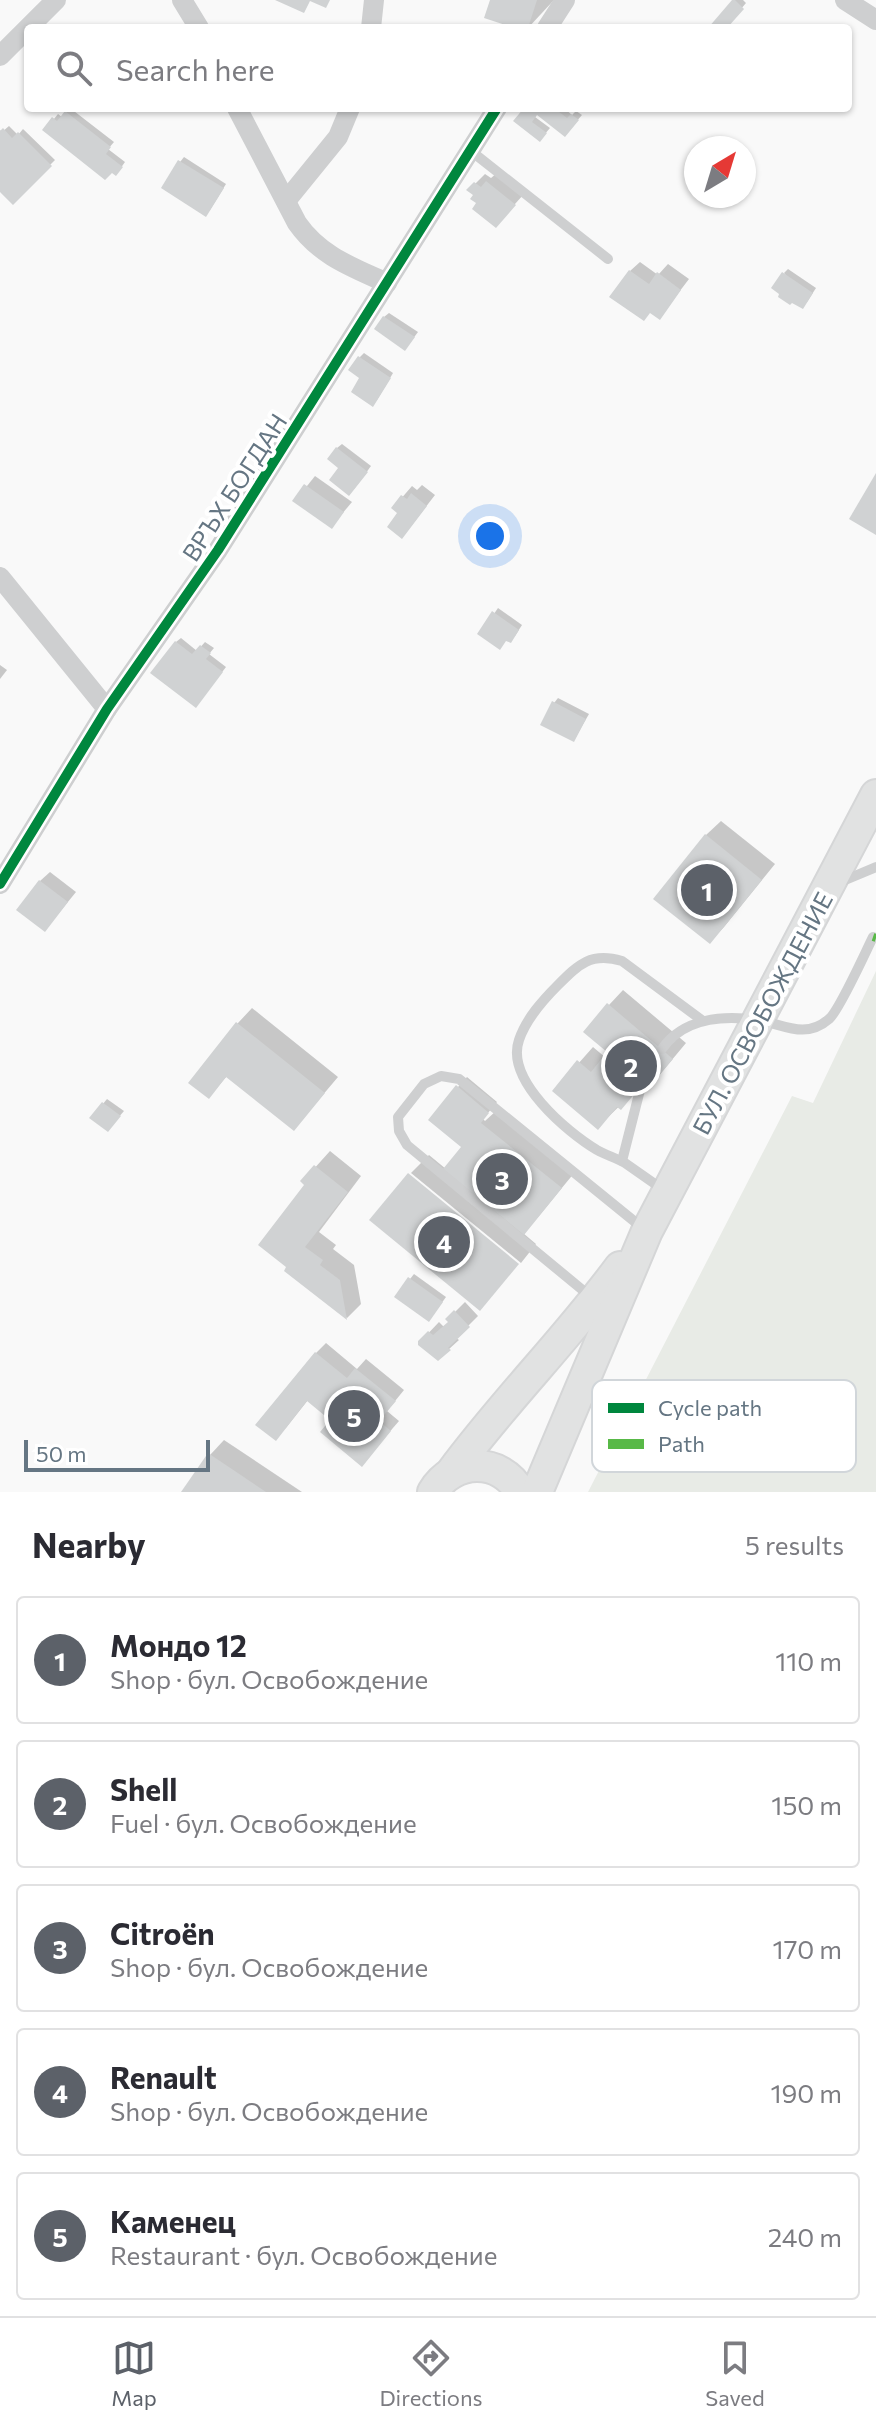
<!DOCTYPE html>
<meta charset="utf-8">
<style>
body{margin:0;font-family:Commissioner,sans-serif;background:#f2f2f3;color:#2b2b33}
.compass{position:absolute;left:684px;top:136px;width:72px;height:72px;border-radius:50%;background:#fff;box-shadow:0 2px 6px #0004;rotate:38deg}
.scale{position:absolute;left:24px;bottom:20px;width:186px;box-sizing:border-box;padding-left:8px;border:4px solid #657683;border-top:0;font-size:22px;line-height:28px;white-space:nowrap;color:#657683;-webkit-text-stroke:6px #fff;paint-order:stroke}
.you{position:absolute;left:490px;top:536px;width:28px;height:28px;margin:-20px;border:6px solid #fff;border-radius:50%;background:#1a73e8;box-shadow:0 0 0 12px #1a73e833}
.badge{display:grid;place-items:center;width:52px;height:52px;border-radius:50%;background:#5c6169;color:#fff;font-size:26px;font-weight:700}
.pin{position:absolute;translate:-50% -50%;border:4px solid #fff;box-shadow:0 2px 8px #0006}
.list{margin:0;padding:0;list-style:none}
h2{display:flex;justify-content:space-between;align-items:center;height:104px;margin:0;padding:0 32px;font-size:34px}
h2 small{font-size:26px;font-weight:400;color:#7c7c81}
.list li{display:grid;grid-template-columns:52px 1fr auto;gap:24px;align-items:center;box-sizing:border-box;height:128px;margin:0 16px 16px;padding:0 16px;border:2px solid #e1e1e2;border-radius:8px}
.list b{display:block;font-size:30px;white-space:nowrap}
.list p{margin:0;font-size:26px;white-space:nowrap;color:#7c7c81}
.list em{font-size:26px;font-style:normal;color:#7c7c81}
.icon{flex:none;width:44px;height:44px;fill:none;stroke:currentColor;stroke-width:2;stroke-linecap:round;stroke-linejoin:round}
.map{position:relative;flex:none;width:876px;height:1492px;overflow:hidden}
.search{position:absolute;background:#fff;box-shadow:0 2px 6px #0004;left:24px;right:24px;top:24px;height:88px;display:flex;align-items:center;gap:20px;box-sizing:border-box;padding:0 28px;border-radius:8px;color:#7c7c81;font-size:30px}
.sheet{height:824px;background:#fff}
nav{display:flex;justify-content:space-around;align-items:center;box-sizing:border-box;height:112px;border-top:2px solid #e1e1e2;background:#fff;font-size:22px;color:#7c7c81}
nav a{display:grid;justify-items:center;gap:4px}
nav .on{color:#5c6169}
.map>svg:first-child{display:block}
.green{fill:#e8ebe6}
.shadow{fill:#0003}
.building{fill:#d0d2d3}
.lines{fill:none;stroke-linecap:round;stroke-linejoin:round}
.primary-casing{stroke:#d5d6d7;stroke-width:34}
.service{stroke:#cecfd0;stroke-width:10}
.minor{stroke:#cecfd0;stroke-width:20}
.primary{stroke:#e1e2e2;stroke-width:30}
.quiet{stroke:#58b947;stroke-width:8;stroke-dasharray:16 8;stroke-linecap:butt}
.cycleway-casing{stroke:#fff;stroke-width:15}
.cycleway{stroke:#00873e;stroke-width:10}
.labels{text-anchor:middle;dominant-baseline:central;stroke-width:8;stroke-linejoin:round;paint-order:stroke}
.street-label{font-size:24px;fill:#657683;stroke:#fff}
.key{fill:#fff;stroke:#d1d6da;stroke-width:2}
.key-label{font-size:22px;fill:#657683}
</style>
<div class="map">
<svg width="876" height="1492" viewBox="0 0 876 1492">
<rect width="100%" height="100%" fill="#f9f9f9"/>
<polygon class="green" points="876,971 876,1492 588,1492 792,1096 813,1103"/>
<g class="shadow">
<polygon points="492,0 554,0 528,28 522,28"/>
<polygon points="734,0 743,0 746,3 729,23 735,28 710,28"/>
<polygon points="70,108 114,142 108,149 125,162 120,169 45,130 58,114 62,117"/>
<polygon points="526,108 564,108 572,115 576,111 582,115 569,130 538,113 535,117 550,128 544,135 516,120"/>
<polygon points="9,126 18,135 23,129 55,160 13,202 0,189 0,130 2,132"/>
<polygon points="184,157 226,184 210,210 180,162"/>
<polygon points="497,173 524,194 505,215 469,190 485,174 491,178"/>
<polygon points="640,262 658,275 668,264 689,279 660,317 651,311 630,271"/>
<polygon points="788,269 816,288 807,302 784,273"/>
<polygon points="389,313 418,332 409,344 384,317"/>
<polygon points="364,353 393,373 377,400 362,378 360,357"/>
<polygon points="342,444 371,466 354,489 341,468 337,448"/>
<polygon points="315,476 352,502 331,527 295,501"/>
<polygon points="422,485 435,495 411,526 393,508 412,486 417,490"/>
<polygon points="498,608 522,625 515,636 480,634"/>
<polygon points="181,638 197,651 205,642 214,648 209,654 226,667 200,701 176,642"/>
<polygon points="0,665 7,670 0,679"/>
<polygon points="558,698 589,714 574,740 554,703"/>
<polygon points="721,821 775,864 724,927 710,942 706,835"/>
<polygon points="50,872 76,892 45,930 40,881"/>
<polygon points="623,990 686,1043 661,1073 642,1084 598,1127 554,1091 593,1047 606,1058 610,1052 609,1005"/>
<polygon points="252,1008 338,1077 294,1129 227,1076 209,1097 191,1083 238,1023"/>
<polygon points="467,1077 497,1102 483,1119 485,1121 497,1110 575,1172 538,1217 523,1233 536,1244 521,1263 411,1173 429,1155 446,1169 472,1137 458,1087"/>
<polygon points="107,1099 124,1111 112,1125 92,1117"/>
<polygon points="330,1151 361,1176 319,1232 336,1245 333,1249 354,1265 361,1304 347,1318 287,1270 307,1184 303,1181"/>
<polygon points="414,1274 446,1297 433,1315 410,1279"/>
<polygon points="465,1302 478,1316 456,1338 459,1340 438,1359 420,1342 439,1322 444,1327 450,1321 448,1319"/>
<polygon points="326,1343 357,1369 366,1359 404,1390 387,1411 399,1421 362,1464 333,1420 308,1400 285,1429 316,1353"/>
<polygon points="224,1440 302,1492 184,1492 210,1455"/>
</g>
<g class="building">
<polygon points="275,0 330,0 326,8 310,1 304,13"/>
<polygon points="490,0 537,0 528,28 515,28 484,18"/>
<polygon points="732,0 735,0 744,9 727,28 708,28"/>
<polygon points="524,108 554,108 567,118 571,114 579,120 565,137 537,115 532,122 547,133 540,142 513,121"/>
<polygon points="65,111 111,147 106,154 123,167 116,176 112,173 105,180 42,130 52,117 57,121"/>
<polygon points="3,128 12,138 18,132 52,166 13,205 0,192 0,131"/>
<polygon points="178,160 224,188 206,217 161,188"/>
<polygon points="486,181 516,205 496,228 472,209 476,203 470,199 473,195 466,190 474,182 481,187"/>
<polygon points="629,270 649,284 657,272 681,290 660,320 650,313 644,321 609,297"/>
<polygon points="782,272 813,293 803,309 792,303 790,305 778,297 779,294 771,288"/>
<polygon points="383,316 415,337 405,351 374,329"/>
<polygon points="358,356 391,378 373,407 351,392 359,378 348,370"/>
<polygon points="336,447 368,472 349,496 329,480 338,468 327,459"/>
<polygon points="876,473 876,535 849,519"/>
<polygon points="304,484 344,512 332,529 292,501"/>
<polygon points="411,493 427,506 402,539 387,527 397,513 391,508 401,495 407,499"/>
<polygon points="492,611 519,630 511,643 506,641 500,650 477,634"/>
<polygon points="175,641 192,654 200,645 211,653 206,659 223,672 196,708 150,673"/>
<polygon points="552,701 586,719 574,742 540,725"/>
<polygon points="705,834 762,880 710,944 653,899"/>
<polygon points="39,880 68,902 45,932 16,910"/>
<polygon points="607,1003 673,1059 646,1091 641,1086 621,1110 617,1107 598,1130 552,1091 577,1060 591,1072 607,1052 583,1032"/>
<polygon points="236,1022 325,1093 294,1131 226,1077 209,1099 188,1083"/>
<polygon points="456,1085 489,1113 481,1123 562,1188 524,1235 443,1169 461,1147 428,1120"/>
<polygon points="102,1102 121,1116 108,1132 89,1118"/>
<polygon points="314,1165 348,1192 305,1247 323,1260 320,1265 340,1280 347,1320 284,1271 286,1267 258,1245 304,1185 300,1181"/>
<polygon points="408,1173 519,1264 480,1311 369,1220"/>
<polygon points="408,1277 443,1302 429,1322 394,1297"/>
<polygon points="454,1310 470,1327 448,1348 451,1350 438,1361 418,1345 418,1341 428,1331 433,1335 448,1322 445,1319"/>
<polygon points="315,1352 347,1378 355,1368 396,1401 379,1421 391,1431 362,1467 320,1432 330,1420 307,1401 276,1441 255,1425"/>
<polygon points="208,1453 266,1492 181,1492"/>
</g>
<g class="lines">
<g class="primary-casing">
<g id="primary">
<path d="M 451,1473 C 504,1401 567,1339 620,1267"/>
<path d="M 433,1492 C 453,1458 501,1457 520,1492"/>
<polyline points="537,1492 647,1231 876,795"/>
</g>
</g>
<g class="service">
<polyline points="471,151 608,259"/>
<polyline points="838,883 876,867"/>
<path d="M 662,1049 C 683,1018 723,1015 758,1020 C 783,1024 805,1040 829,1019 C 839,1011 865,953 873,937"/>
<polyline points="622,1161 641,1086"/>
<path d="M 665,1191 C 652,1182 638,1172 625,1163 C 616,1158 606,1155 597,1150 C 567,1132 505,1080 519,1040 C 526,1019 542,1001 558,985 C 579,964 591,952 622,961 L 703,1021"/>
<polyline points="591,1297 407,1145 399,1131 398,1117 424,1084 441,1076 459,1079 645,1230"/>
</g>
<g class="minor">
<polyline points="182,0 199,28"/>
<polyline points="845,0 876,20"/>
<polyline points="371,28 374,0"/>
<polyline points="547,28 565,0"/>
<polyline points="0,56 56,0"/>
<path d="M 237,108 L 297,223 C 320,256 352,267 387,283"/>
<polyline points="286,201 338,137 350,108"/>
<polyline points="0,577 107,709"/>
<polyline points="0,884 107,709 218,550 497,108"/>
</g>
<use href="#primary" class="primary"/>
<polyline class="quiet" points="873,937 876,938"/>
<g class="cycleway-casing">
<polyline id="cycleway" points="0,884 107,709 218,550 497,108"/>
</g>
<use href="#cycleway" class="cycleway"/>
</g>
<g class="labels">
<g class="street-label">
<text transform="translate(234 487) rotate(-57)">ВРЪХ БОГДАН</text>
<text transform="translate(762 1013) rotate(-62)">БУЛ. ОСВОБОЖДЕНИЕ</text>
</g>
</g>
<rect x="592" y="1380" width="264" height="92" rx="12" class="key"/>
<rect x="608" y="1403" width="36" height="10" fill="#00873e"/>
<rect x="608" y="1439" width="36" height="10" fill="#58b947"/>
<g class="key-label">
<text x="658" y="1416">Cycle path</text>
<text x="658" y="1452">Path</text>
</g>
</svg>
<svg class="compass" viewBox="-18 -18 36 36"><path d="M0-13l5 13h-10z" fill="#e53935"/><path d="M0 13l5-13h-10z" fill="#7c7c81"/></svg>
<div class="scale">50 m</div>
<div class="you"></div>
<div class="pin badge" style="left:707px;top:890px">1</div>
<div class="pin badge" style="left:631px;top:1066px">2</div>
<div class="pin badge" style="left:502px;top:1179px">3</div>
<div class="pin badge" style="left:444px;top:1242px">4</div>
<div class="pin badge" style="left:354px;top:1416px">5</div>
<div class="search"><svg class="icon" aria-label="search" viewBox="0 0 24 24"><circle cx="10" cy="10" r="6"/><path d="M15 15l6 6"/></svg>Search here</div>
</div>
<section class="sheet">
<h2>Nearby<small>5 results</small></h2>
<ul class="list">
<li><span class="badge">1</span><div><b>Мондо 12</b><p>Shop · бул. Освобождение</p></div><em>110 m</em></li>
<li><span class="badge">2</span><div><b>Shell</b><p>Fuel · бул. Освобождение</p></div><em>150 m</em></li>
<li><span class="badge">3</span><div><b>Citroën</b><p>Shop · бул. Освобождение</p></div><em>170 m</em></li>
<li><span class="badge">4</span><div><b>Renault</b><p>Shop · бул. Освобождение</p></div><em>190 m</em></li>
<li><span class="badge">5</span><div><b>Каменец</b><p>Restaurant · бул. Освобождение</p></div><em>240 m</em></li>
</ul>
</section>
<nav>
<a class="on"><svg class="icon" aria-label="map" viewBox="0 0 24 24"><path d="M3 6l6-2 6 2 6-2v14l-6 2-6-2-6 2zM9 4v14M15 6v14"/></svg>Map</a>
<a><svg class="icon" aria-label="directions" viewBox="0 0 24 24"><path d="M12 3l9 9-9 9-9-9zM9 14v-3h6M13 9l2 2-2 2"/></svg>Directions</a>
<a><svg class="icon" aria-label="saved" viewBox="0 0 24 24"><path d="M7 4h10v16l-5-4-5 4z"/></svg>Saved</a>
</nav>
